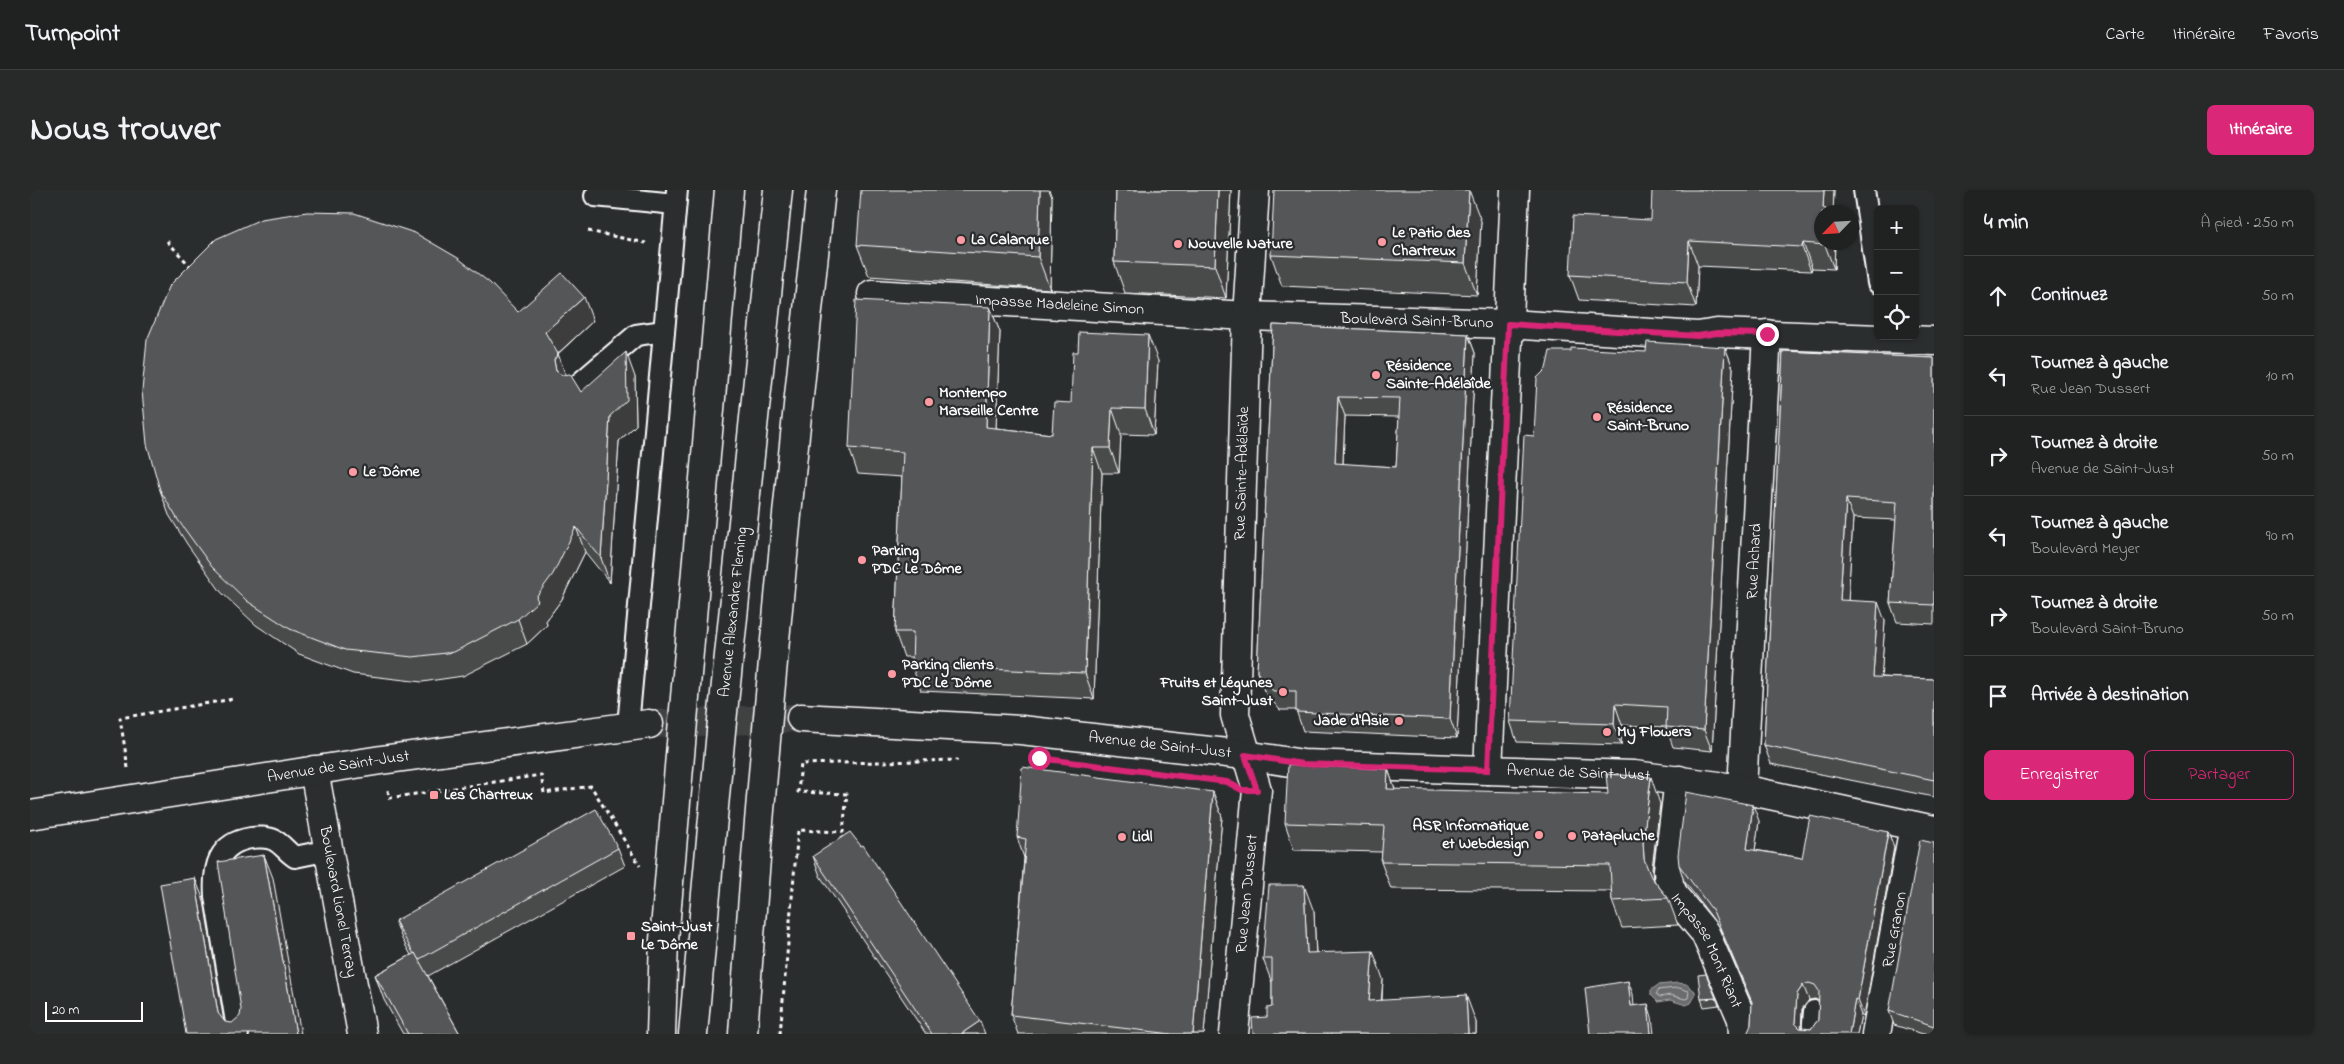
<!DOCTYPE html>
<html lang="fr">
<meta charset="utf-8">
<style>
body{margin:0;font-family:"Indie Flower",sans-serif;background:#282a2a;color:#f1f3f6}
.controls{position:absolute;right:15px;top:15px;display:grid;overflow:hidden;border-radius:8px;box-shadow:0 1px 4px #0004}
.controls button{width:45px;height:45px;display:grid;place-items:center;padding:0;border:0;border-bottom:1px solid #3d3f40;background:#202222;color:#f1f3f6;font:25px sans-serif}
.compass{position:absolute;left:1784px;top:15px;width:45px;height:45px;border-radius:50%;background:#202222;box-shadow:0 1px 4px #0004;rotate:245deg}
.scale{position:absolute;left:15px;bottom:12px;width:98px;box-sizing:border-box;padding-left:5px;border:2px solid #fff;border-top:0;font-size:14px;line-height:18px;white-space:nowrap;color:#fff;-webkit-text-stroke:4px #2a2d2e;paint-order:stroke}
.stop{position:absolute;width:15px;height:15px;margin:-11px;border:4px solid #db2777;border-radius:50%;background:#fff}
.stop.end{background:#db2777;border-color:#fff;box-shadow:0 1px 5px #0008}
.list{margin:0;padding:0;list-style:none}
h2{display:flex;justify-content:space-between;align-items:center;height:65px;margin:0;padding:0 20px;font-size:21px}
h2 small{font-size:16px;font-weight:400;color:#a2a4a5}
.list li{display:grid;grid-template-columns:32px 1fr auto;gap:15px;align-items:center;box-sizing:border-box;height:80px;padding:0 20px;border-top:1px solid #3d3f40}
.list b{display:block;font-size:19px;white-space:nowrap}
.list p{margin:0;font-size:16px;white-space:nowrap;color:#a2a4a5}
.list em{font-size:16px;font-style:normal;color:#a2a4a5}
.actions{display:flex;gap:10px;padding:15px 20px}
.actions a{flex:1;padding:11px 0;border:1px solid #db2777;border-radius:8px;text-align:center;font-size:18px;color:#db2777}
.actions .main{background:#db2777;color:#fff}
.icon{flex:none;width:28px;height:28px;fill:none;stroke:currentColor;stroke-width:2;stroke-linecap:round;stroke-linejoin:round}
.map{position:relative;flex:none;width:1904px;height:844px;overflow:hidden;border-radius:8px}
header{display:flex;align-items:center;gap:30px;box-sizing:border-box;height:70px;padding:0 25px;background:#202222;border-bottom:1px solid #3d3f40}
header strong{font-size:24px}
nav{display:flex;gap:28px;margin-inline-start:auto;font-size:18px}
.intro{display:flex;align-items:center;justify-content:space-between;box-sizing:border-box;height:120px;padding:0 30px}
h1{margin:0;font-size:35px}
.button{padding:12px 22px;border-radius:8px;background:#db2777;color:#fff;font-size:18px;font-weight:700}
main{display:flex;gap:30px;padding:0 30px}
aside{flex:1;background:#202222;border-radius:8px;box-shadow:0 1px 4px #0004}
.map>svg:first-child{display:block}
.water{fill:#6a6c6d;stroke:#a6a7a7}
.lines{fill:none;stroke-linecap:round;stroke-linejoin:round}
.shore{stroke:#c3c4c5;stroke-width:1}
.tertiary-tunnel{stroke:#3f4243;stroke-width:28;stroke-dasharray:28 14;stroke-linecap:butt}
.service-casing{stroke:#fff;stroke-width:24}
.pedestrian-casing{stroke:#fff;stroke-width:31}
.minor-casing{stroke:#fff;stroke-width:31}
.tertiary-casing{stroke:#fff;stroke-width:31}
.secondary-casing{stroke:#fff;stroke-width:31}
.path{stroke:#fff;stroke-width:3;stroke-dasharray:4 4;stroke-linecap:butt}
.service{stroke:#2a2d2e;stroke-width:20}
.pedestrian{stroke:#2a2d2e;stroke-width:28}
.minor{stroke:#2a2d2e;stroke-width:28}
.tertiary{stroke:#2a2d2e;stroke-width:28}
.secondary{stroke:#2a2d2e;stroke-width:28}
.wall{fill:#494b4c;stroke:#fff;fill-rule:evenodd}
.shaded-wall{fill:#3c3d3e;stroke:#fff}
.building{fill:#555758;stroke:#fff;fill-rule:evenodd}
.route{stroke:#db2777;stroke-width:6}
.poi-dot{fill:#ff9aa2;stroke:#2a2d2e;stroke-width:2}
.labels{text-anchor:middle;dominant-baseline:central;stroke-width:4.5;stroke-linejoin:round;paint-order:stroke}
.poi-label{font-size:16px;font-weight:bold;fill:#fff;stroke:#2a2d2e;text-anchor:start}
.street-label{font-size:16px;fill:#fff;stroke:#2a2d2e}
</style>
<header>
<strong>Turnpoint</strong>
<nav><a>Carte</a><a>Itinéraire</a><a>Favoris</a></nav>
</header>
<div class="intro"><h1>Nous trouver</h1><a class="button">Itinéraire</a></div>
<main>
<div class="map">
<svg width="1904" height="844" viewBox="0 0 1904 844">
<rect width="100%" height="100%" fill="#2a2d2e"/>
<filter id="ink" filterUnits="userSpaceOnUse"><feTurbulence type="fractalNoise" baseFrequency=".02" numOctaves="2"/><feDisplacementMap in="SourceGraphic" scale="10" xChannelSelector="R" yChannelSelector="G"/><feConvolveMatrix kernelMatrix="1 2 1 2 8 2 1 2 1" color-interpolation-filters="sRGB"/></filter>
<g filter="url(#ink)">
<polygon class="water" points="1648,793 1656,794 1665,801 1665,806 1661,813 1656,815 1640,810 1628,812 1621,805 1621,800 1628,795"/>
<g class="lines">
<polygon class="shore" points="1649,798 1659,801 1658,808 1655,809 1640,805 1630,807 1626,804 1629,800"/>
<polyline class="tertiary-tunnel" points="619,534 771,528"/>
<g class="service-casing">
<g id="service">
<polyline points="1834,0 1848,93"/>
<polyline points="565,6 645,14"/>
<polyline points="544,198 606,145 634,141"/>
<polyline points="598,536 647,0"/>
<path d="M 208,844 L 185,706 C 183,677 188,653 221,648 C 227,647 238,647 244,650 C 252,654 257,662 265,667 L 299,660"/>
<polyline points="1782,844 1784,821"/>
</g>
</g>
<g class="pedestrian-casing">
<g id="pedestrian">
<path id="s1" d="M 842,104 L 1217,126"/>
</g>
</g>
<g class="minor-casing">
<g id="minor">
<path id="s2" d="M 1217,126 L 1478,134 L 1668,146 L 1687,143 L 1904,151"/>
<polyline points="1458,580 1485,0"/>
<path id="s3" d="M 1649,590 L 1638,680 L 1639,695 L 1645,707 L 1675,743 L 1712,829 L 1713,844"/>
<path id="s4" d="M 1712,599 L 1737,144"/>
<path id="s5" d="M 1204,844 L 1227,600 L 1205,525 L 1217,126 L 1225,0"/>
<path id="s6" d="M 1846,844 L 1884,636"/>
</g>
</g>
<g class="tertiary-casing">
<g id="tertiary">
<path id="s7" d="M 771,528 L 991,540 L 1215,565 L 1273,574 L 1604,585 L 1712,599 L 1904,640"/>
<path id="s8" d="M 284,580 L 332,844"/>
<path id="s9" d="M 0,625 L 351,570 L 619,534"/>
</g>
</g>
<g class="secondary-casing">
<g id="secondary">
<polyline points="631,844 634,750 699,0"/>
<path id="s10" d="M 663,844 L 691,541 L 748,0"/>
<path d="M 713,844 C 732,562 760,281 791,0"/>
</g>
</g>
<g class="path">
<polyline points="558,41 616,53"/>
<polyline points="137,51 162,78"/>
<polyline points="98,578 90,528 203,509"/>
<polyline points="358,600 359,608 511,585 514,603 561,596 610,676"/>
<polyline points="750,844 768,640 813,642 817,604 768,602 771,574 928,570"/>
</g>
<use href="#service" class="service"/>
<use href="#pedestrian" class="pedestrian"/>
<use href="#minor" class="minor"/>
<use href="#tertiary" class="tertiary"/>
<use href="#secondary" class="secondary"/>
</g>
<g class="wall">
<polygon points="1086,0 1201,0 1196,108 1095,103 1084,72"/>
<polygon points="1804,0 1803,22 1792,22 1805,52 1804,79 1782,78 1781,81 1668,76 1666,117 1549,110 1540,85 1621,30"/>
<polygon points="1022,7 1020,99 839,86 827,55"/>
<polygon points="1451,31 1447,105 1252,96 1241,65"/>
<polygon points="960,117 970,142 966,238 1022,244 1041,213 1128,171 1124,245 1091,244 1089,283 1072,283 1064,509 891,501 882,476 882,467 874,467 865,442 872,287 828,284 819,258"/>
<polygon points="488,122 563,131 528,164 535,184 551,202 605,187 606,235 589,251 580,393 555,362 532,409 516,431 517,435 497,454 433,486 392,492 323,484 269,464 226,435 191,402 157,354 139,325 130,300"/>
<path d="M 1243,135 L 1438,144 L 1445,163 L 1427,548 L 1273,541 L 1266,520 L 1250,520 L 1234,501 L 1227,482 ZM 1315,226 L 1369,227 L 1366,277 L 1313,274 Z"/>
<polygon points="1695,157 1703,178 1682,561 1643,557 1636,537 1592,535 1591,555 1487,552 1480,531 1504,246 1616,162"/>
<polygon points="1753,161 1904,168 1904,434 1867,432 1860,413 1866,330 1823,328 1818,410 1855,431 1851,487 1904,489 1904,607 1741,574 1734,555"/>
<polygon points="1358,579 1365,600 1630,614 1622,678 1623,689 1638,708 1648,735 1592,738 1582,711 1582,701 1361,699 1351,672 1352,662 1264,660 1255,633"/>
<polygon points="1183,602 1192,627 1174,844 988,844 981,825 994,668 987,647"/>
<path d="M 1729,631 L 1725,660 L 1772,668 L 1858,642 L 1864,657 L 1834,826 L 1831,825 L 1827,844 L 1721,835 L 1722,814 L 1689,737 L 1654,691 L 1649,675 ZM 1785,809 L 1789,811 L 1788,830 L 1781,839 L 1772,838 L 1772,819 L 1779,810 Z"/>
<polygon points="1904,653 1904,844 1893,844 1864,835 1859,821"/>
<polygon points="588,658 595,676 398,786 430,844 373,844 354,810 345,785 381,765 372,749 365,731"/>
<polygon points="783,666 955,844 896,844 790,686"/>
<polygon points="1284,722 1286,763 1353,789 1352,810 1446,832 1446,844 1223,844 1237,827 1242,817 1242,793 1233,769"/>
<polygon points="1686,808 1689,815 1674,817 1671,809"/>
</g>
<g class="shaded-wall">
<polygon points="1010,0 1019,0 1022,7 1020,99 1008,67"/>
<polygon points="1188,0 1201,0 1196,108 1185,76"/>
<polygon points="1439,0 1451,31 1447,105 1435,73"/>
<polygon points="1794,0 1804,0 1803,22 1795,22 1793,18"/>
<polygon points="1659,51 1668,76 1666,117 1657,92"/>
<polygon points="1795,52 1805,52 1804,79 1795,55"/>
<polygon points="1773,53 1782,78 1781,81 1772,57"/>
<polygon points="554,107 563,131 524,167 515,142"/>
<polygon points="960,117 970,142 965,263 956,237"/>
<polygon points="1438,144 1445,163 1427,548 1420,529"/>
<polygon points="1118,145 1128,171 1124,245 1115,219"/>
<polygon points="1695,157 1703,178 1682,561 1674,540"/>
<polygon points="596,162 605,187 606,235 589,251 580,393 571,368 580,226"/>
<polygon points="528,164 537,189 526,181 524,170"/>
<polygon points="1308,207 1315,226 1312,293 1305,273"/>
<polygon points="1082,218 1091,244 1089,283 1080,258"/>
<polygon points="1063,258 1072,283 1064,509 1055,483"/>
<polygon points="1816,309 1823,328 1817,429 1810,410"/>
<polygon points="546,337 555,362 532,409 516,431 517,435 497,454 488,429 506,407"/>
<polygon points="1848,412 1855,431 1850,506 1843,487"/>
<polygon points="1585,514 1592,535 1591,555 1584,534"/>
<polygon points="1358,579 1367,605 1357,599"/>
<polygon points="1621,587 1630,614 1622,678 1623,696 1614,669 1613,651"/>
<polygon points="1183,602 1192,627 1174,844 1163,844"/>
<polygon points="1723,615 1729,631 1723,675 1717,659"/>
<polygon points="1858,642 1864,657 1834,826 1828,810"/>
<polygon points="234,665 243,688 271,844 266,844"/>
<polygon points="165,688 174,711 196,844 188,823"/>
<polygon points="1274,695 1284,722 1287,791 1277,763"/>
<polygon points="1343,761 1353,789 1349,838 1339,811"/>
<polygon points="1598,791 1603,804 1605,829 1601,816"/>
<polygon points="1773,795 1779,810 1772,819 1771,844 1765,833 1767,804"/>
<polygon points="1436,805 1446,832 1446,844 1438,844"/>
<polygon points="1825,809 1831,825 1827,844 1819,844"/>
<polygon points="1618,814 1622,827 1624,844 1621,844"/>
<polygon points="950,831 955,844 931,844"/>
</g>
<g class="building">
<polygon points="831,0 1010,0 1008,67 827,55"/>
<polygon points="1086,0 1188,0 1185,76 1084,72"/>
<polygon points="1244,0 1439,0 1435,73 1241,65"/>
<polygon points="1622,0 1794,0 1793,18 1796,19 1796,22 1792,22 1792,52 1795,52 1795,55 1773,53 1772,57 1659,51 1657,92 1540,85 1543,26 1621,30"/>
<polygon points="277,22 324,23 385,43 428,68 460,93 488,122 532,83 554,107 515,142 528,164 524,170 526,181 532,185 540,184 551,202 596,162 597,210 580,226 571,368 546,337 523,384 506,407 508,411 488,429 424,462 383,467 315,460 260,439 217,411 182,377 148,330 130,300 117,254 112,201 117,150 140,95 186,49 231,29"/>
<polygon points="826,110 960,117 956,237 1022,244 1024,212 1041,213 1043,162 1048,162 1049,142 1118,145 1115,219 1082,218 1080,258 1063,258 1055,483 882,476 883,442 865,442 873,262 819,258"/>
<path d="M 1243,135 L 1438,144 L 1420,529 L 1266,522 L 1266,501 L 1243,501 L 1227,482 ZM 1308,207 L 1370,208 L 1366,277 L 1305,273 Z"/>
<polygon points="1617,152 1695,157 1674,540 1636,537 1637,517 1585,514 1584,534 1480,531 1494,245 1504,246 1507,188 1516,179 1520,161 1541,161 1541,158 1616,162"/>
<polygon points="1753,161 1904,168 1904,415 1860,413 1867,312 1816,309 1810,410 1848,412 1843,487 1904,489 1904,590 1734,555"/>
<polygon points="1258,574 1358,579 1357,599 1578,604 1576,584 1621,587 1613,651 1614,669 1621,687 1638,708 1582,711 1580,675 1351,672 1354,636 1255,633"/>
<polygon points="992,577 1183,602 1163,844 1142,844 981,825 996,649 987,647"/>
<path d="M 1656,602 L 1723,615 L 1717,659 L 1772,668 L 1780,626 L 1858,642 L 1828,810 L 1825,809 L 1819,844 L 1717,844 L 1721,835 L 1722,812 L 1683,721 L 1649,675 L 1648,665 ZM 1779,793 L 1785,795 L 1789,801 L 1788,830 L 1781,839 L 1770,838 L 1765,833 L 1767,804 L 1773,795 Z"/>
<polygon points="566,619 588,658 388,770 385,763 384,764 365,731"/>
<polygon points="820,642 831,656 833,655 950,831 931,844 902,844 783,666"/>
<polygon points="1890,650 1904,653 1904,836 1859,821"/>
<polygon points="234,665 266,844 156,844 130,694 165,688 188,823 195,832 202,833 210,826 211,819 188,672"/>
<polygon points="1239,695 1274,695 1277,763 1343,761 1339,811 1436,805 1438,844 1223,844 1222,828 1237,827 1237,818 1242,817 1242,769 1233,769"/>
<polygon points="385,763 430,844 378,844 345,785"/>
<polygon points="1676,784 1686,808 1671,809 1668,785"/>
<polygon points="1598,791 1601,816 1618,814 1621,844 1560,844 1555,798"/>
</g>
</g>
<g class="lines" filter="url(#ink)">
<polyline class="route" points="1009,568 1197,592 1212,600 1227,600 1215,565 1273,574 1458,580 1478,134 1668,146 1687,143 1737,144"/>
</g>
<g class="poi-dot">
<circle cx="931" cy="50" r="5"/>
<circle cx="1352" cy="52" r="5"/>
<circle cx="1148" cy="54" r="5"/>
<circle cx="1346" cy="185" r="5"/>
<circle cx="899" cy="212" r="5"/>
<circle cx="1567" cy="227" r="5"/>
<circle cx="323" cy="282" r="5"/>
<circle cx="832" cy="370" r="5"/>
<circle cx="862" cy="484" r="5"/>
<circle cx="1253" cy="502" r="5"/>
<circle cx="1369" cy="531" r="5"/>
<circle cx="1577" cy="542" r="5"/>
<rect x="399" y="600" width="10" height="10" rx="2.5"/>
<circle cx="1509" cy="645" r="5"/>
<circle cx="1542" cy="646" r="5"/>
<circle cx="1092" cy="647" r="5"/>
<rect x="596" y="741" width="10" height="10" rx="2.5"/>
</g>
<g class="labels">
<g class="poi-label">
<text x="1362" y="43">Le Patio des<tspan x="1362" dy="18">Chartreux</tspan></text>
<text x="941" y="50">La Calanque</text>
<text x="1158" y="54">Nouvelle Nature</text>
<text x="1356" y="176">Résidence<tspan x="1356" dy="18">Sainte-Adélaîde</tspan></text>
<text x="909" y="203">Montempo<tspan x="909" dy="18">Marseille Centre</tspan></text>
<text x="1577" y="218">Résidence<tspan x="1577" dy="18">Saint-Bruno</tspan></text>
<text x="333" y="282">Le Dôme</text>
<text x="842" y="361">Parking<tspan x="842" dy="18">PDC Le Dôme</tspan></text>
<text x="872" y="475">Parking clients<tspan x="872" dy="18">PDC Le Dôme</tspan></text>
<text x="1243" y="493" text-anchor="end">Fruits et Légunes<tspan x="1243" dy="18">Saint-Just</tspan></text>
<text x="1359" y="531" text-anchor="end">Jade d'Asie</text>
<text x="1587" y="542">My Flowers</text>
<text x="414" y="605">Les Chartreux</text>
<text x="1499" y="636" text-anchor="end">ASR Informatique<tspan x="1499" dy="18">et Webdesign</tspan></text>
<text x="1552" y="646">Patapluche</text>
<text x="1102" y="647">Lidl</text>
<text x="611" y="737">Saint-Just<tspan x="611" dy="18">Le Dôme</tspan></text>
</g>
<g class="street-label">
<text stroke="none"><textPath href="#s1" startOffset="188">Impasse Madeleine Simon</textPath></text>
<text stroke="none"><textPath href="#s2" startOffset="170">Boulevard Saint-Bruno</textPath></text>
<text stroke="none"><textPath href="#s5" startOffset="565">Rue Sainte-Adélaïde</textPath></text>
<text stroke="none"><textPath href="#s4" startOffset="228">Rue Achard</textPath></text>
<text stroke="none"><textPath href="#s10" startOffset="424">Avenue Alexandre Fleming</textPath></text>
<text stroke="none"><textPath href="#s7" startOffset="360">Avenue de Saint-Just</textPath></text>
<text stroke="none"><textPath href="#s9" startOffset="312">Avenue de Saint-Just</textPath></text>
<text stroke="none"><textPath href="#s7" startOffset="780">Avenue de Saint-Just</textPath></text>
<text stroke="none"><textPath href="#s5" startOffset="141">Rue Jean Dussert</textPath></text>
<text stroke="none"><textPath href="#s8" startOffset="134">Boulevard Lionel Terray</textPath></text>
<text stroke="none"><textPath href="#s6" startOffset="106">Rue Granon</textPath></text>
<text stroke="none"><textPath href="#s3" startOffset="182">Impasse Mont Riant</textPath></text>
</g>
</g>
</svg>
<div class="controls">
<button>+</button>
<button>−</button>
<button><svg class="icon" aria-label="locate" viewBox="0 0 24 24"><circle cx="12" cy="12" r="6"/><path d="M12 2v4M12 18v4M2 12h4M18 12h4"/></svg></button>
</div>
<svg class="compass" viewBox="-18 -18 36 36"><path d="M0-13l5 13h-10z" fill="#e53935"/><path d="M0 13l5-13h-10z" fill="#a2a4a5"/></svg>
<div class="scale">20 m</div>
<div class="stop" style="left:1009px;top:568px"></div>
<div class="stop end" style="left:1737px;top:144px"></div>
</div>
<aside>
<h2>4 min<small>À pied · 250 m</small></h2>
<ul class="list">
<li><svg class="icon" aria-label="ahead" viewBox="0 0 24 24"><path d="M12 20V5M6 11l6-6 6 6"/></svg><div><b>Continuez</b></div><em>50 m</em></li>
<li><svg class="icon" aria-label="left" viewBox="0 0 24 24"><path d="M17 20v-9H6M10 6l-5 5 5 5"/></svg><div><b>Tournez à gauche</b><p>Rue Jean Dussert</p></div><em>10 m</em></li>
<li><svg class="icon" aria-label="right" viewBox="0 0 24 24"><path d="M7 20v-9h11M14 6l5 5-5 5"/></svg><div><b>Tournez à droite</b><p>Avenue de Saint-Just</p></div><em>50 m</em></li>
<li><svg class="icon" aria-label="left" viewBox="0 0 24 24"><path d="M17 20v-9H6M10 6l-5 5 5 5"/></svg><div><b>Tournez à gauche</b><p>Boulevard Meyer</p></div><em>90 m</em></li>
<li><svg class="icon" aria-label="right" viewBox="0 0 24 24"><path d="M7 20v-9h11M14 6l5 5-5 5"/></svg><div><b>Tournez à droite</b><p>Boulevard Saint-Bruno</p></div><em>50 m</em></li>
<li><svg class="icon" aria-label="arrive" viewBox="0 0 24 24"><path d="M6 21V4h12l-3 4 3 4H6"/></svg><div><b>Arrivée à destination</b></div></li>
</ul>
<div class="actions"><a class="main">Enregistrer</a><a>Partager</a></div>
</aside>
</main>
